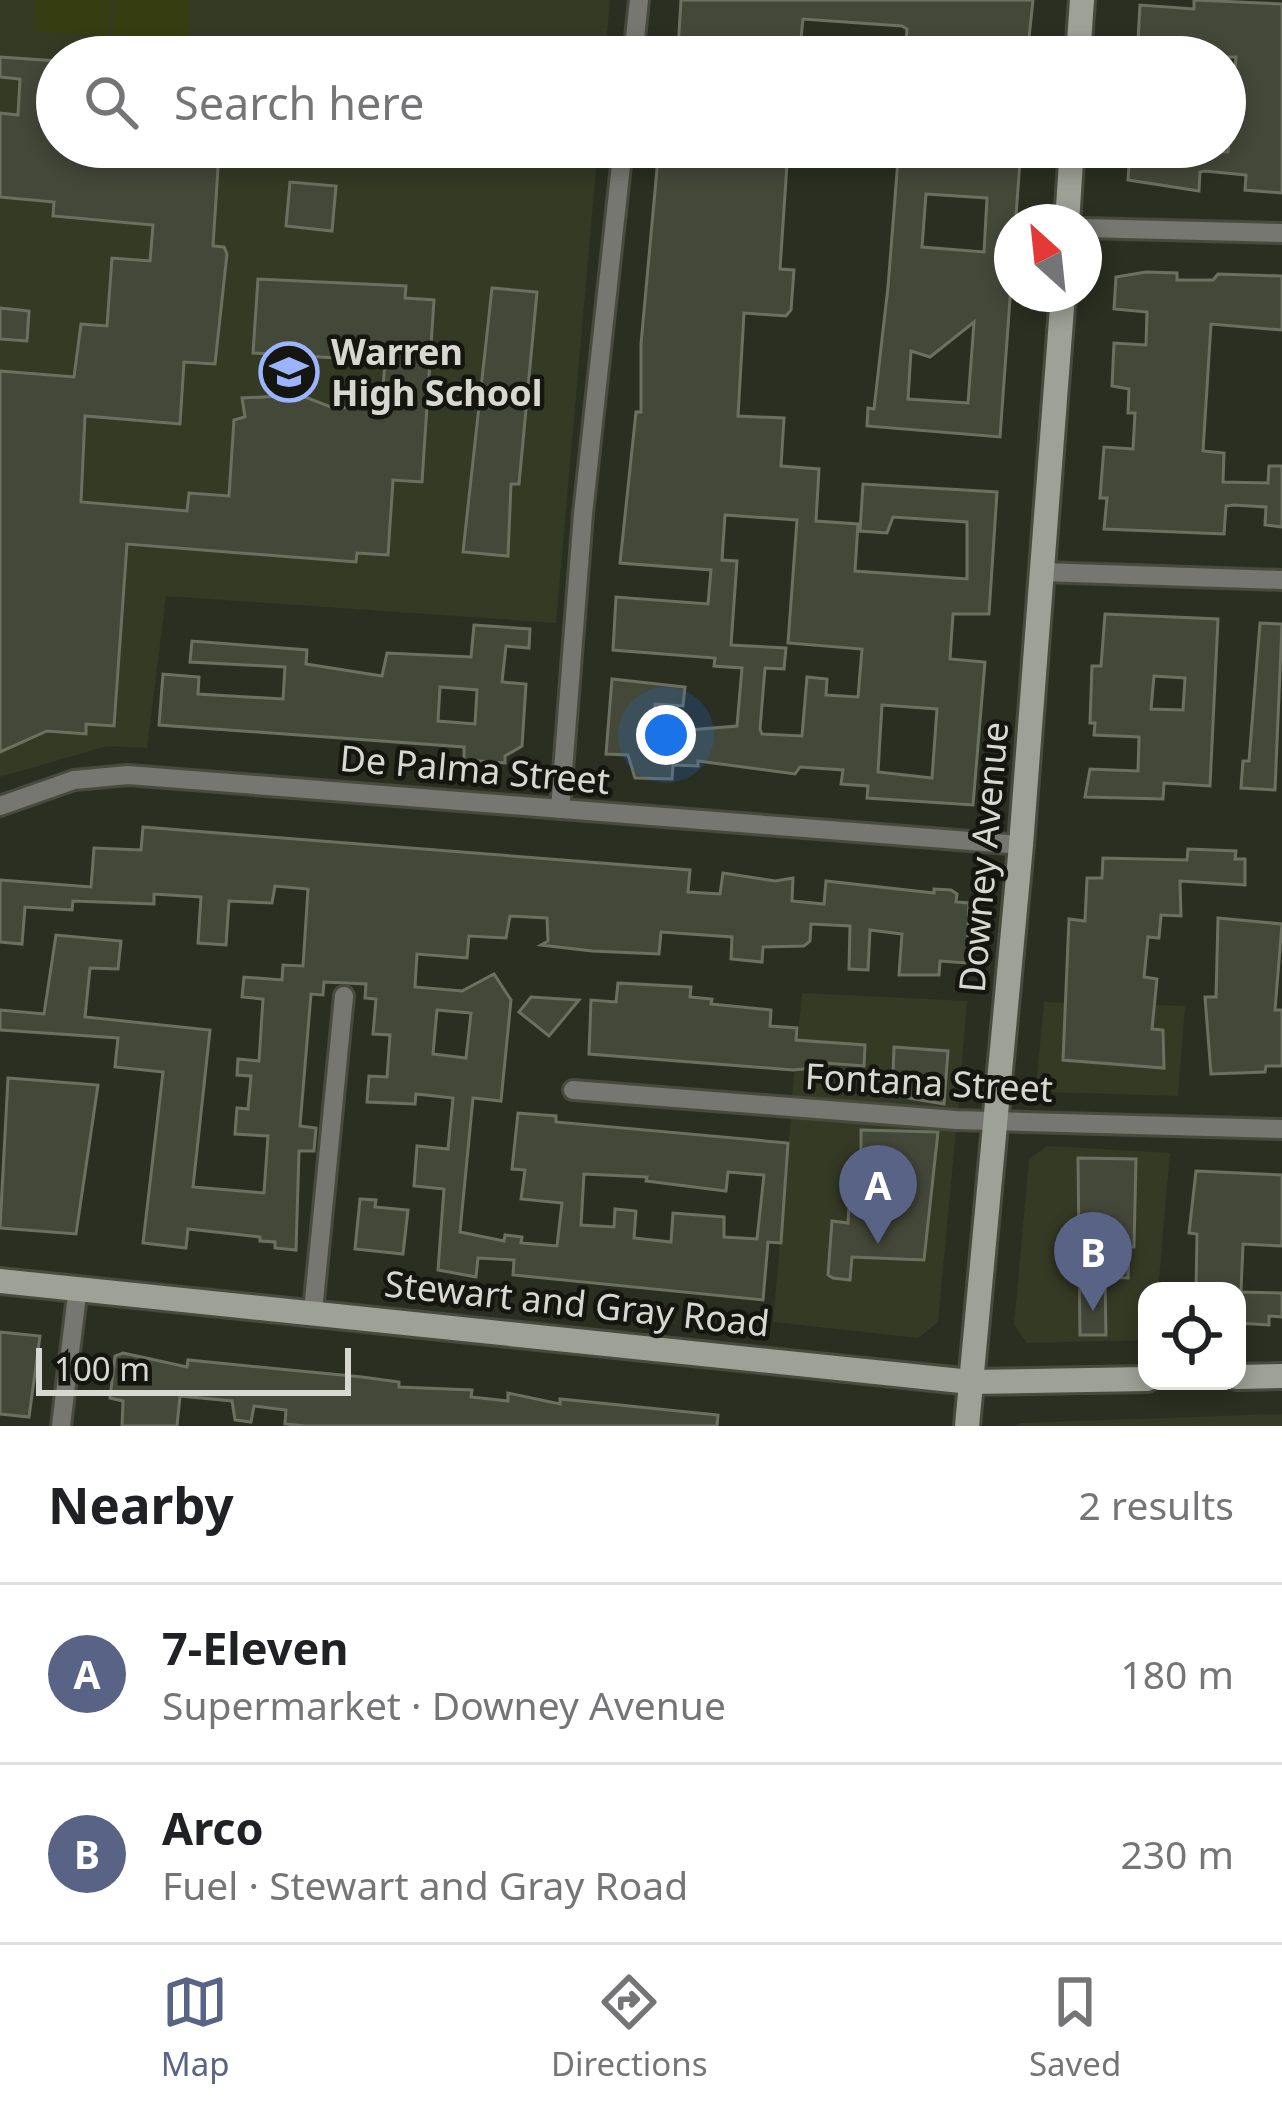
<!DOCTYPE html>
<meta charset="utf-8">
<style>
body{margin:0;font-family:"Noto Sans",sans-serif;background:#f2f2f2;color:#202124}
.controls{position:absolute;right:36px;bottom:36px;display:grid;overflow:hidden;border-radius:24px;box-shadow:0 6px 18px #0003}
.controls button{width:108px;height:108px;display:grid;place-items:center;padding:0;border:0;border-bottom:3px solid #e0e0e0;background:#fff;color:#202124;font:60px sans-serif}
.compass{position:absolute;left:994px;top:204px;width:108px;height:108px;border-radius:50%;background:#fff;box-shadow:0 6px 18px #0003;rotate:333deg}
.scale{position:absolute;left:36px;bottom:30px;width:315px;box-sizing:border-box;padding-left:12px;border:6px solid #d7d9d0;border-top:0;font-size:33px;line-height:42px;white-space:nowrap;color:#d7d9d0;-webkit-text-stroke:9px #151610;paint-order:stroke}
.you{position:absolute;left:666px;top:735px;width:42px;height:42px;margin:-30px;border:9px solid #fff;border-radius:50%;background:#1a73e8;box-shadow:0 0 0 18px #1a73e833}
.badge{display:grid;place-items:center;width:78px;height:78px;border-radius:50%;background:#586386;color:#fff;font-size:39px;font-weight:700}
.pin{position:absolute;translate:-50% -99px;filter:drop-shadow(0 3px 6px #0008)}
.pin::after{content:'';position:absolute;top:63px;width:42px;height:36px;background:inherit;clip-path:polygon(0 0,100% 0,50% 100%)}
.list{margin:0;padding:0;list-style:none}
h2{display:flex;justify-content:space-between;align-items:center;height:156px;margin:0;padding:0 48px;font-size:51px}
h2 small{font-size:39px;font-weight:400;color:#757577}
.list li{display:grid;grid-template-columns:78px 1fr auto;gap:36px;align-items:center;box-sizing:border-box;height:180px;padding:0 48px;border-top:3px solid #e0e0e0}
.list b{display:block;font-size:45px;white-space:nowrap}
.list p{margin:0;font-size:39px;white-space:nowrap;color:#757577}
.list em{font-size:39px;font-style:normal;color:#757577}
.icon{flex:none;width:66px;height:66px;fill:none;stroke:currentColor;stroke-width:2;stroke-linecap:round;stroke-linejoin:round}
.map{position:relative;flex:none;width:1282px;height:1426px;overflow:hidden}
.search{position:absolute;background:#fff;box-shadow:0 6px 18px #0003;left:36px;right:36px;top:36px;height:132px;display:flex;align-items:center;gap:30px;box-sizing:border-box;padding:0 42px;border-radius:66px;color:#757577;font-size:45px}
.sheet{height:516px;background:#fff}
nav{display:flex;justify-content:space-around;align-items:center;box-sizing:border-box;height:168px;border-top:3px solid #e0e0e0;background:#fff;font-size:33px;color:#757577}
nav a{display:grid;justify-items:center;gap:6px}
nav .on{color:#586386}
.map>svg:first-child{display:block}
.built{fill:#353a25}
.green{fill:#353d11}
.building{fill:#444839;stroke:#6c7060;stroke-width:3;fill-rule:evenodd}
.lines{fill:none;stroke-linecap:round;stroke-linejoin:round}
.street-casing{stroke:#474a3d;stroke-width:24}
.secondary-casing{stroke:#474a3d;stroke-width:30}
.street{stroke:#757770;stroke-width:18}
.secondary{stroke:#9ea196;stroke-width:24}
.labels{text-anchor:middle;dominant-baseline:central;stroke-width:9;stroke-linejoin:round;paint-order:stroke}
.poi-label{font-size:36px;font-weight:bold;fill:#d7d9d0;stroke:#151610;text-anchor:start}
.street-label{font-size:36px;fill:#d7d9d0;stroke:#151610}
</style>
<div class="map">
<svg width="1282" height="1426" viewBox="0 0 1282 1426">
<rect width="100%" height="100%" fill="#2b2f21"/>
<g class="built">
<polygon points="0,0 610,0 605,57 57,57 57,147 598,147 556,623 166,596 147,748 107,746 0,777"/>
<polygon points="802,993 967,1001 958,1112 792,1098"/>
<polygon points="1044,1002 1185,1006 1178,1096 1049,1092 1037,1078"/>
<polygon points="791,1117 956,1131 938,1322 918,1338 773,1322"/>
<polygon points="1047,1146 1170,1153 1158,1291 1147,1291 1147,1340 1027,1343 1014,1325 1029,1159"/>
<polygon points="1282,1414 1282,1426 1015,1426 1020,1423"/>
</g>
<g class="green">
<polygon points="36,0 111,0 108,36 34,31"/>
<polygon points="115,0 190,0 187,43 112,38"/>
</g>
<g class="building">
<polygon points="681,0 1033,0 1027,57 905,57 907,29 902,26 803,19 799,57 678,49"/>
<polygon points="1194,0 1282,4 1282,193 1245,190 1246,175 1205,171 1200,172 1199,191 1128,180 1130,149 1228,152 1236,57 1137,57 1140,5 1194,9"/>
<polygon points="0,57 57,61 57,147 216,147 219,152 213,246 224,247 227,254 215,364 184,362 180,424 85,416 81,502 187,511 189,493 229,496 234,420 245,417 242,398 300,395 336,409 382,402 385,361 253,353 258,279 406,286 405,298 434,300 422,482 393,480 388,555 357,553 356,562 127,544 114,726 86,724 86,734 47,731 0,752 0,371 74,377 81,324 107,326 112,258 150,261 153,225 53,216 54,202 0,197 0,113 18,115 20,79 0,77"/>
<path d="M 659,147 L 787,164 L 780,269 L 794,270 L 791,310 L 786,316 L 744,313 L 738,416 L 784,418 L 781,466 L 819,469 L 816,521 L 858,524 L 855,571 L 967,579 L 967,522 L 893,517 L 887,533 L 860,531 L 863,484 L 997,492 L 989,614 L 953,614 L 950,659 L 985,662 L 973,805 L 867,798 L 868,786 L 841,784 L 843,770 L 800,767 L 795,774 L 698,761 L 698,766 L 673,765 L 672,779 L 635,778 L 628,755 L 606,754 L 612,679 L 685,687 L 683,706 L 655,704 L 653,737 L 688,740 L 689,730 L 737,726 L 742,668 L 714,666 L 715,658 L 613,650 L 616,597 L 708,604 L 711,570 L 620,563 L 636,412 L 641,412 L 641,344 ZM 725,515 L 797,520 L 788,643 L 862,649 L 858,697 L 826,695 L 827,679 L 807,677 L 802,736 L 762,734 L 760,729 L 765,668 L 784,669 L 786,648 L 731,645 L 737,561 L 722,560 ZM 882,705 L 937,709 L 932,778 L 878,772 Z"/>
<path d="M 899,147 L 1021,147 L 1000,437 L 867,426 L 868,408 L 874,409 L 888,287 ZM 926,194 L 987,198 L 984,252 L 922,247 ZM 974,322 L 968,403 L 908,399 L 911,351 L 930,357 Z"/>
<polygon points="290,182 336,186 332,231 286,226"/>
<polygon points="1146,272 1177,273 1177,280 1213,280 1218,274 1282,276 1282,330 1211,324 1203,451 1224,453 1223,482 1268,483 1269,466 1282,466 1282,527 1265,525 1266,507 1234,505 1226,506 1224,534 1104,529 1107,498 1100,498 1104,447 1133,449 1135,413 1128,413 1129,389 1112,386 1114,343 1146,345 1147,312 1114,309 1116,277"/>
<polygon points="492,288 537,292 519,484 511,484 508,556 463,552"/>
<polygon points="0,308 29,311 27,341 0,339"/>
<path d="M 1105,614 L 1218,619 L 1210,786 L 1164,783 L 1163,799 L 1085,797 L 1090,769 L 1138,771 L 1139,737 L 1094,735 L 1095,723 L 1090,723 L 1092,666 L 1101,666 ZM 1154,676 L 1185,678 L 1183,710 L 1151,709 Z"/>
<polygon points="1260,623 1282,624 1275,790 1241,788 1243,761 1249,761"/>
<path d="M 474,625 L 530,629 L 529,648 L 506,646 L 502,682 L 526,684 L 522,746 L 505,756 L 505,763 L 464,760 L 464,747 L 159,725 L 163,674 L 199,677 L 198,694 L 283,699 L 285,667 L 190,662 L 192,641 L 307,650 L 306,664 L 382,676 L 387,653 L 471,657 ZM 440,687 L 477,690 L 475,724 L 438,721 Z"/>
<path d="M 143,827 L 690,870 L 688,892 L 720,894 L 723,873 L 775,881 L 793,878 L 792,901 L 824,904 L 826,881 L 934,893 L 934,889 L 951,890 L 957,894 L 956,902 L 969,903 L 967,963 L 940,961 L 939,975 L 899,975 L 902,934 L 870,930 L 868,970 L 849,969 L 850,926 L 811,924 L 810,941 L 804,946 L 763,947 L 762,962 L 731,959 L 732,937 L 661,932 L 659,954 L 592,951 L 541,945 L 548,941 L 547,918 L 510,916 L 506,938 L 469,936 L 467,958 L 417,954 L 415,987 L 462,991 L 494,974 L 511,1000 L 501,1101 L 473,1098 L 460,1232 L 504,1241 L 505,1235 L 522,1237 L 521,1243 L 557,1246 L 562,1203 L 521,1199 L 525,1170 L 512,1169 L 518,1113 L 556,1116 L 556,1122 L 788,1143 L 781,1243 L 768,1242 L 763,1300 L 513,1275 L 514,1260 L 478,1258 L 476,1277 L 438,1270 L 444,1189 L 414,1186 L 417,1146 L 448,1149 L 453,1098 L 416,1094 L 415,1104 L 367,1102 L 369,1076 L 387,1077 L 390,1035 L 373,1034 L 376,999 L 365,998 L 366,984 L 324,982 L 323,995 L 311,994 L 300,1126 L 316,1128 L 314,1151 L 299,1151 L 296,1250 L 275,1248 L 275,1242 L 260,1241 L 260,1237 L 188,1229 L 186,1248 L 143,1243 L 163,1072 L 115,1067 L 118,1038 L 0,1030 L 0,1010 L 44,1014 L 56,935 L 121,941 L 118,969 L 90,968 L 85,1017 L 210,1030 L 193,1187 L 264,1193 L 268,1136 L 235,1134 L 237,1108 L 248,1109 L 251,1076 L 237,1075 L 238,1059 L 259,1061 L 263,999 L 242,997 L 244,977 L 282,980 L 283,965 L 303,966 L 308,889 L 275,886 L 272,903 L 229,901 L 226,945 L 198,943 L 201,897 L 154,894 L 154,904 L 73,901 L 72,910 L 25,907 L 22,944 L 0,942 L 0,880 L 91,887 L 94,848 L 141,850 ZM 437,1010 L 471,1013 L 466,1058 L 433,1054 ZM 728,1172 L 764,1175 L 757,1239 L 724,1237 L 724,1217 L 673,1213 L 671,1242 L 634,1238 L 636,1211 L 615,1209 L 614,1227 L 581,1225 L 584,1174 L 647,1177 L 646,1181 L 726,1191 Z"/>
<polygon points="1188,849 1236,851 1235,859 1245,859 1245,885 1180,881 1181,916 1161,915 1159,938 1148,937 1144,977 1157,979 1152,1029 1163,1030 1164,1068 1063,1060 1069,919 1085,921 1087,878 1102,878 1103,858 1187,860"/>
<polygon points="1218,918 1282,924 1275,1010 1282,1010 1282,1066 1266,1066 1265,1072 1211,1074 1205,997 1216,997"/>
<polygon points="618,983 691,987 690,997 712,999 711,1004 771,1010 770,1026 797,1028 796,1040 865,1045 864,1066 813,1062 813,1068 793,1070 589,1054 591,1000 616,1002"/>
<polygon points="531,997 579,1000 549,1036 519,1012"/>
<polygon points="894,1047 948,1051 944,1104 874,1092 876,1073 893,1074"/>
<polygon points="8,1078 98,1085 76,1234 0,1228"/>
<polygon points="861,1130 938,1132 924,1260 852,1257 850,1280 833,1278 828,1275 832,1221 848,1223 850,1189 861,1190"/>
<polygon points="1078,1158 1136,1159 1134,1247 1129,1247 1128,1278 1105,1277 1106,1335 1080,1335"/>
<polygon points="1196,1171 1282,1175 1282,1246 1243,1244 1241,1291 1196,1291 1197,1234 1189,1233"/>
<polygon points="360,1199 376,1200 375,1207 408,1210 403,1254 355,1249"/>
<polygon points="1237,1292 1282,1293 1282,1317 1269,1316 1269,1325 1237,1323"/>
<polygon points="0,1332 40,1336 29,1417 0,1414"/>
<polygon points="123,1353 187,1367 188,1360 362,1377 399,1382 399,1387 472,1390 471,1397 508,1401 508,1393 560,1404 560,1399 718,1415 717,1426 306,1426 285,1424 286,1410 254,1406 251,1422 235,1420 232,1401 180,1396 177,1426 122,1426 123,1401 110,1398 115,1356"/>
</g>
<g class="lines">
<g class="street-casing">
<g id="street">
<polyline points="633,57 639,0"/>
<polyline points="1084,228 1282,233"/>
<polyline points="1042,572 1282,580"/>
<polyline points="0,806 74,780 128,775 1021,845"/>
<polyline points="560,809 583,514 623,147"/>
<polyline points="573,1090 956,1120 1282,1129"/>
<polyline points="313,1311 344,996"/>
<polyline points="61,1426 78,1287"/>
</g>
</g>
<g class="secondary-casing">
<g id="secondary">
<polyline points="1078,57 1082,0"/>
<polyline points="1067,222 1072,147"/>
<polyline points="0,1281 971,1382 1147,1379"/>
<polyline points="1237,1377 1282,1376"/>
<polyline points="967,1426 1021,845 1063,294"/>
</g>
</g>
<use href="#street" class="street"/>
<use href="#secondary" class="secondary"/>
</g>
<defs>
<g id="school-ring" transform="scale(3)"><circle r="9.5" fill="#151610" stroke="#9cb4fd" stroke-width="1.5"/><path d="M0-5L7-2L0 1L-7-2ZM-4 1L0 2.5L4 1V4Q0 6-4 4Z" fill="#9cb4fd"/></g>
</defs>
<g fill-rule="evenodd">
<use href="#school-ring" x="289" y="372"/>
</g>
<g class="labels">
<g class="poi-label">
<text x="331" y="351">Warren<tspan x="331" dy="41">High School</tspan></text>
</g>
<g class="street-label">
<text transform="translate(475 769) rotate(5)">De Palma Street</text>
<text transform="translate(983 857) rotate(-85)">Downey Avenue</text>
<text transform="translate(929 1082) rotate(3)">Fontana Street</text>
<text transform="translate(577 1303) rotate(6)">Stewart and Gray Road</text>
</g>
</g>
</svg>
<div class="controls">
<button><svg class="icon" aria-label="locate" viewBox="0 0 24 24"><circle cx="12" cy="12" r="6"/><path d="M12 2v4M12 18v4M2 12h4M18 12h4"/></svg></button>
</div>
<svg class="compass" viewBox="-18 -18 36 36"><path d="M0-13l5 13h-10z" fill="#e53935"/><path d="M0 13l5-13h-10z" fill="#757577"/></svg>
<div class="scale">100 m</div>
<div class="you"></div>
<div class="pin badge" style="left:878px;top:1244px">A</div>
<div class="pin badge" style="left:1093px;top:1311px">B</div>
<div class="search"><svg class="icon" aria-label="search" viewBox="0 0 24 24"><circle cx="10" cy="10" r="6"/><path d="M15 15l6 6"/></svg>Search here</div>
</div>
<section class="sheet">
<h2>Nearby<small>2 results</small></h2>
<ul class="list">
<li><span class="badge">A</span><div><b>7-Eleven</b><p>Supermarket · Downey Avenue</p></div><em>180 m</em></li>
<li><span class="badge">B</span><div><b>Arco</b><p>Fuel · Stewart and Gray Road</p></div><em>230 m</em></li>
</ul>
</section>
<nav>
<a class="on"><svg class="icon" aria-label="map" viewBox="0 0 24 24"><path d="M3 6l6-2 6 2 6-2v14l-6 2-6-2-6 2zM9 4v14M15 6v14"/></svg>Map</a>
<a><svg class="icon" aria-label="directions" viewBox="0 0 24 24"><path d="M12 3l9 9-9 9-9-9zM9 14v-3h6M13 9l2 2-2 2"/></svg>Directions</a>
<a><svg class="icon" aria-label="saved" viewBox="0 0 24 24"><path d="M7 4h10v16l-5-4-5 4z"/></svg>Saved</a>
</nav>
